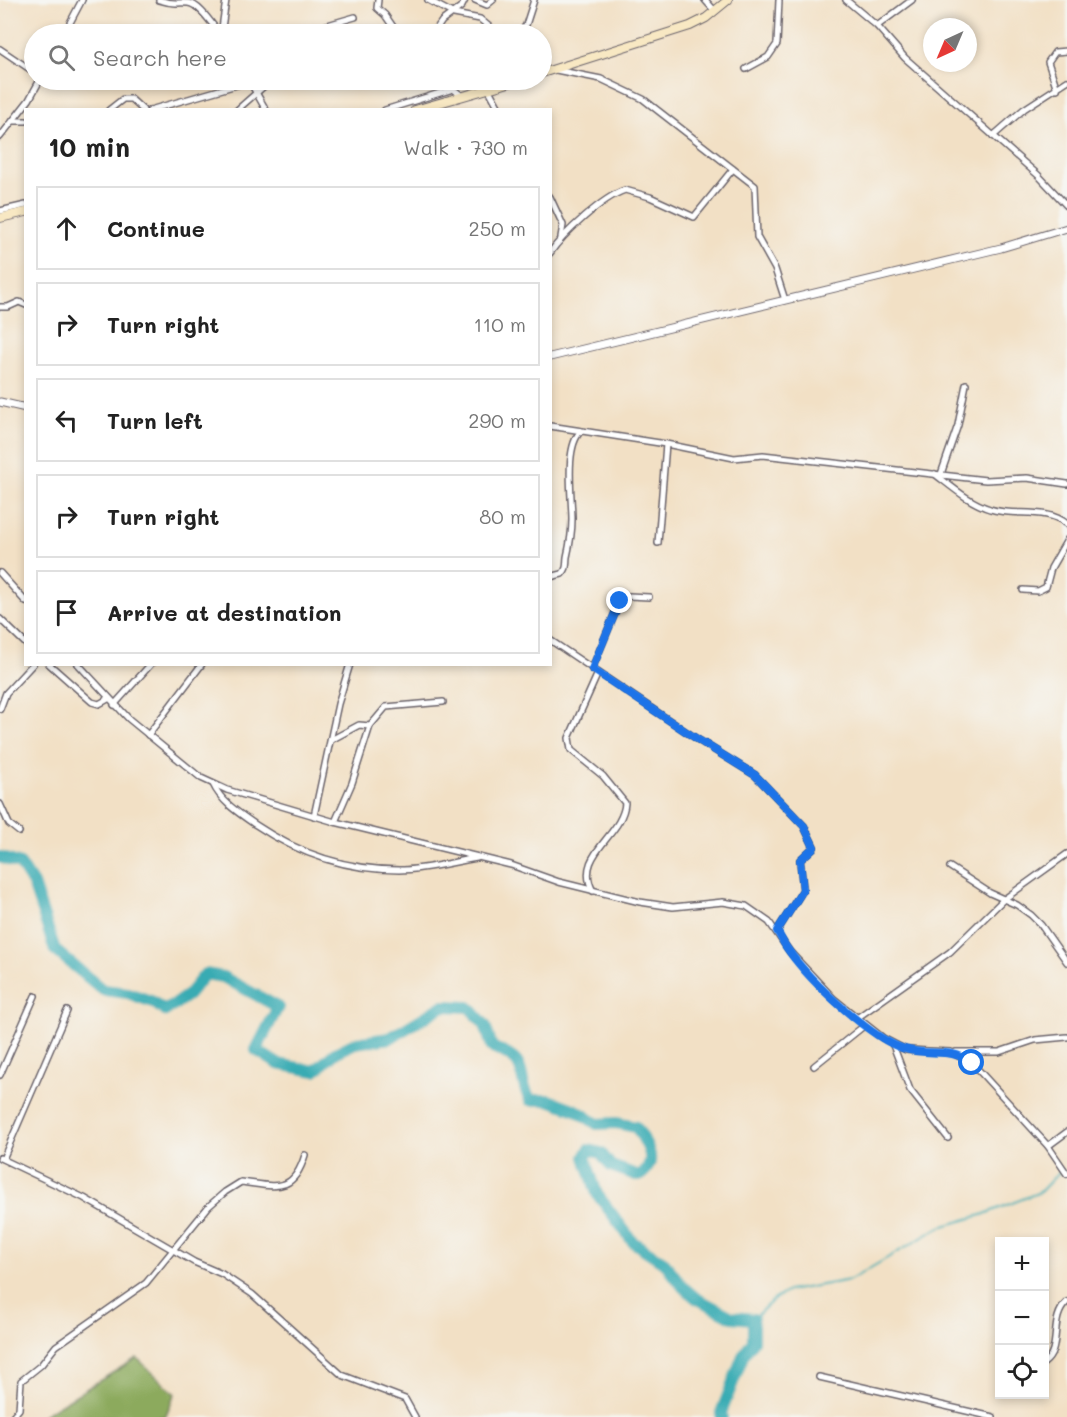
<!DOCTYPE html>
<meta charset="utf-8">
<style>
body{margin:0;font-family:Mali,sans-serif;background:#f6f6f6;color:#222}
.controls{position:absolute;right:18px;bottom:18px;display:grid;overflow:hidden;border-radius:0px;box-shadow:0 3px 9px #0003}
.controls button{width:54px;height:54px;display:grid;place-items:center;padding:0;border:0;border-bottom:2px solid #e0e0e0;background:#fff;color:#222;font:30px sans-serif}
.compass{position:absolute;left:923px;top:18px;width:54px;height:54px;border-radius:50%;background:#fff;box-shadow:0 3px 9px #0003;rotate:224deg}
.stop{position:absolute;width:18px;height:18px;margin:-14px;border:4px solid #1a73e8;border-radius:50%;background:#fff}
.stop.end{background:#1a73e8;border-color:#fff;box-shadow:0 2px 6px #0008}
.list{margin:0;padding:0;list-style:none}
h2{display:flex;justify-content:space-between;align-items:center;height:78px;margin:0;padding:0 24px;font-size:26px}
h2 small{font-size:20px;font-weight:400;color:#767676}
.list li{display:grid;grid-template-columns:39px 1fr auto;gap:18px;align-items:center;box-sizing:border-box;height:84px;margin:0 12px 12px;padding:0 12px;border:2px solid #e0e0e0;border-radius:0px}
.list b{display:block;font-size:22px;white-space:nowrap}
.list em{font-size:20px;font-style:normal;color:#767676}
.icon{flex:none;width:33px;height:33px;fill:none;stroke:currentColor;stroke-width:2;stroke-linecap:round;stroke-linejoin:round}
.map{position:relative;flex:none;width:1067px;height:1417px;overflow:hidden}
.search{position:absolute;background:#fff;box-shadow:0 3px 9px #0003;left:24px;top:24px;width:528px;height:66px;display:flex;align-items:center;gap:15px;box-sizing:border-box;padding:0 21px;border-radius:33px;color:#767676;font-size:22px}
.panel{position:absolute;background:#fff;box-shadow:0 3px 9px #0003;left:24px;top:108px;width:528px;height:558px;border-radius:0px}
.map>svg:first-child{display:block}
.forest{fill:#8caa5d;stroke:#57664c;stroke-width:1.5}
.lines{fill:none;stroke-linecap:round;stroke-linejoin:round}
.stream{stroke:#39abb3;stroke-width:2}
.river{stroke:#39abb3;stroke-width:12}
.minor-casing{stroke:#6b646b;stroke-width:8}
.tertiary-casing{stroke:#6b646b;stroke-width:9}
.secondary-casing{stroke:#6b646b;stroke-width:10}
.minor{stroke:#fff;stroke-width:5}
.tertiary{stroke:#fff;stroke-width:7}
.secondary{stroke:#f8e8c3;stroke-width:8}
.route{stroke:#1a73e8;stroke-width:8}
</style>
<div class="map">
<svg width="1067" height="1417" viewBox="0 0 1067 1417">
<rect width="100%" height="100%" fill="#f6f6f2"/>
<filter id="ink" filterUnits="userSpaceOnUse"><feTurbulence type="fractalNoise" baseFrequency=".0167" numOctaves="2"/><feDisplacementMap in="SourceGraphic" scale="12" xChannelSelector="R" yChannelSelector="G"/><feConvolveMatrix kernelMatrix="1 2 1 2 8 2 1 2 1" color-interpolation-filters="sRGB"/></filter>
<filter id="wash" filterUnits="userSpaceOnUse"><feTurbulence type="fractalNoise" baseFrequency=".008" numOctaves="4" result="noise"/><feDisplacementMap in="SourceGraphic" scale="24" xChannelSelector="R" yChannelSelector="G"/><feGaussianBlur stdDeviation="1.35" result="paint"/><feColorMatrix in="noise" values="0 0 0 0 0 0 0 0 0 0 0 0 0 0 0 0 0 1.4 0 .05"/><feComposite in="paint" operator="in"/></filter>
<g filter="url(#wash)">
<rect width="100%" height="100%" fill="#f2e0c5"/>
<polygon class="forest" points="137,1358 175,1394 165,1417 45,1417 43,1415"/>
<g class="lines">
<polyline class="stream" points="753,1319 772,1301 788,1291 850,1280 940,1227 982,1215 1040,1192 1061,1170"/>
<path class="river" d="M 0,857 L 20,864 L 33,884 L 55,950 L 103,990 L 128,993 L 153,1002 L 165,1011 L 188,995 L 205,974 L 223,977 L 278,1007 L 256,1050 L 278,1064 L 315,1071 L 335,1053 L 355,1043 L 390,1038 L 443,1006 L 469,1007 L 485,1025 L 492,1047 C 533,1064 514,1070 530,1100 L 549,1100 L 576,1110 L 597,1124 L 616,1123 L 636,1127 C 647,1144 660,1162 639,1176 L 611,1166 L 601,1153 L 589,1150 L 585,1157 L 597,1194 L 633,1242 L 665,1263 L 683,1287 L 696,1298 L 732,1317 L 753,1319 L 753,1341 L 743,1356 L 721,1413 L 722,1417"/>
</g>
</g>
<g filter="url(#ink)">
<g class="lines">
<g class="minor-casing">
<g id="minor">
<path d="M 159,0 C 174,5 174,2 188,3 C 200,4 213,26 220,34"/>
<polyline points="378,0 377,8 385,15 398,34"/>
<polyline points="428,0 454,14 480,19 498,34"/>
<polyline points="475,0 487,5 493,0"/>
<polyline points="705,0 714,10"/>
<polyline points="846,0 877,26 905,58 1038,175 1067,206"/>
<polyline points="877,26 912,0"/>
<polyline points="64,34 82,0"/>
<polyline points="204,34 219,33 222,28 226,0"/>
<polyline points="316,34 324,26 355,17"/>
<polyline points="433,34 442,21 462,6 465,0"/>
<polyline points="520,34 526,25 534,0"/>
<polyline points="0,49 34,72"/>
<polyline points="746,69 768,57 777,44 779,0"/>
<polyline points="556,70 601,79 643,99 755,186 757,237 775,269 785,300"/>
<polyline points="47,80 51,80"/>
<polyline points="249,80 266,110"/>
<polyline points="442,80 462,96"/>
<polyline points="487,80 488,88 500,110"/>
<polyline points="1057,89 1048,62 1055,52 1067,51"/>
<polyline points="109,110 123,99 131,99 143,110"/>
<polyline points="150,110 254,80"/>
<polyline points="237,110 271,80"/>
<polyline points="385,110 453,89"/>
<polyline points="13,121 26,121"/>
<polyline points="993,136 1024,109 1067,81"/>
<polyline points="0,137 29,100 40,80"/>
<polyline points="550,197 563,225 561,237"/>
<polyline points="0,211 26,205"/>
<path d="M 550,253 C 563,234 603,197 625,190 L 650,197 L 694,217 L 733,169"/>
<polyline points="0,307 8,307 19,302 26,305"/>
<polyline points="550,426 666,444 734,458 763,455 986,480 1027,478 1067,484"/>
<path d="M 935,474 C 952,487 970,503 990,509 C 1014,517 1047,507 1067,524"/>
<polyline points="941,474 958,425 966,384"/>
<polyline points="658,543 666,444"/>
<polyline points="0,573 26,602"/>
<path d="M 550,577 L 562,574 C 568,568 566,564 567,557 C 570,544 572,532 572,519 C 572,497 564,447 581,431"/>
<polyline points="1023,590 1038,591 1046,587 1051,568 1067,540"/>
<polyline points="0,619 26,644"/>
<polyline points="550,640 700,741 755,775 804,826 814,847 800,860 803,890 777,931"/>
<polyline points="49,664 92,702 99,704 108,699"/>
<polyline points="78,664 129,719 201,778 227,790 335,822 511,865 559,882 640,902 673,907 723,902 746,906 769,922 790,952 834,999 883,1038 906,1050 951,1052 972,1063 1048,1146 1067,1174"/>
<polyline points="592,669 620,601 629,596 649,597"/>
<polyline points="114,705 151,664"/>
<polyline points="0,709 6,693 33,664"/>
<polyline points="148,735 202,664"/>
<polyline points="331,740 359,725 370,726 386,707 443,702"/>
<path d="M 213,784 C 221,802 240,814 256,825 C 299,854 347,870 399,870 C 425,870 452,862 477,858"/>
<polyline points="0,804 9,824 19,832"/>
<polyline points="314,816 338,704 350,664"/>
<polyline points="335,822 352,783 370,726"/>
<polyline points="950,867 990,893 1017,905 1031,915 1041,925 1067,962"/>
<path d="M 593,891 C 573,855 623,836 625,803 L 603,776 L 571,750 L 569,738 L 598,673"/>
<polyline points="857,1018 950,952 1003,900 1067,854"/>
<polyline points="893,1045 910,1090 948,1138"/>
<polyline points="956,1052 999,1052 1035,1040 1067,1037"/>
<polyline points="814,1066 865,1025"/>
<polyline points="0,1075 35,996"/>
<polyline points="1048,1146 1067,1132"/>
<polyline points="0,1158 84,1198 194,1262 222,1274 252,1294 342,1375 405,1399 415,1417"/>
<polyline points="3,1159 67,1011"/>
<path d="M 1044,1363 C 1063,1349 1048,1319 1067,1302"/>
<polyline points="819,1377 993,1417"/>
<path d="M 12,1417 L 19,1409 L 21,1381 L 41,1365 L 56,1346 L 146,1283 L 209,1206 L 225,1192 L 241,1182 C 275,1186 293,1195 305,1155"/>
</g>
</g>
<g class="tertiary-casing">
<g id="tertiary">
<polyline points="550,357 1001,248 1067,228"/>
<polyline points="0,402 26,408"/>
</g>
</g>
<g class="secondary-casing">
<g id="secondary">
<polyline points="542,73 690,26 706,18 728,0"/>
<polyline points="415,110 519,80"/>
<polyline points="0,218 26,212"/>
</g>
</g>
<use href="#minor" class="minor"/>
<use href="#tertiary" class="tertiary"/>
<use href="#secondary" class="secondary"/>
</g>
</g>
<g class="lines" filter="url(#ink)">
<path class="route" d="M 620,601 L 592,669 L 700,741 L 755,775 L 804,826 L 814,847 L 800,860 L 803,890 L 777,931 C 781,937 784,945 789,951 C 809,980 872,1040 905,1049 C 931,1057 949,1046 972,1063"/>
</g>
</svg>
<div class="controls">
<button>+</button>
<button>−</button>
<button><svg class="icon" aria-label="locate" viewBox="0 0 24 24"><circle cx="12" cy="12" r="6"/><path d="M12 2v4M12 18v4M2 12h4M18 12h4"/></svg></button>
</div>
<svg class="compass" viewBox="-18 -18 36 36"><path d="M0-13l5 13h-10z" fill="#e53935"/><path d="M0 13l5-13h-10z" fill="#767676"/></svg>
<div class="stop" style="left:972px;top:1063px"></div>
<div class="stop end" style="left:620px;top:601px"></div>
<div class="search"><svg class="icon" aria-label="search" viewBox="0 0 24 24"><circle cx="10" cy="10" r="6"/><path d="M15 15l6 6"/></svg>Search here</div>
<section class="panel">
<h2>10 min<small>Walk · 730 m</small></h2>
<ul class="list">
<li><svg class="icon" aria-label="ahead" viewBox="0 0 24 24"><path d="M12 20V5M6 11l6-6 6 6"/></svg><div><b>Continue</b></div><em>250 m</em></li>
<li><svg class="icon" aria-label="right" viewBox="0 0 24 24"><path d="M7 20v-9h11M14 6l5 5-5 5"/></svg><div><b>Turn right</b></div><em>110 m</em></li>
<li><svg class="icon" aria-label="left" viewBox="0 0 24 24"><path d="M17 20v-9H6M10 6l-5 5 5 5"/></svg><div><b>Turn left</b></div><em>290 m</em></li>
<li><svg class="icon" aria-label="right" viewBox="0 0 24 24"><path d="M7 20v-9h11M14 6l5 5-5 5"/></svg><div><b>Turn right</b></div><em>80 m</em></li>
<li><svg class="icon" aria-label="arrive" viewBox="0 0 24 24"><path d="M6 21V4h12l-3 4 3 4H6"/></svg><div><b>Arrive at destination</b></div></li>
</ul>
</section>
</div>
